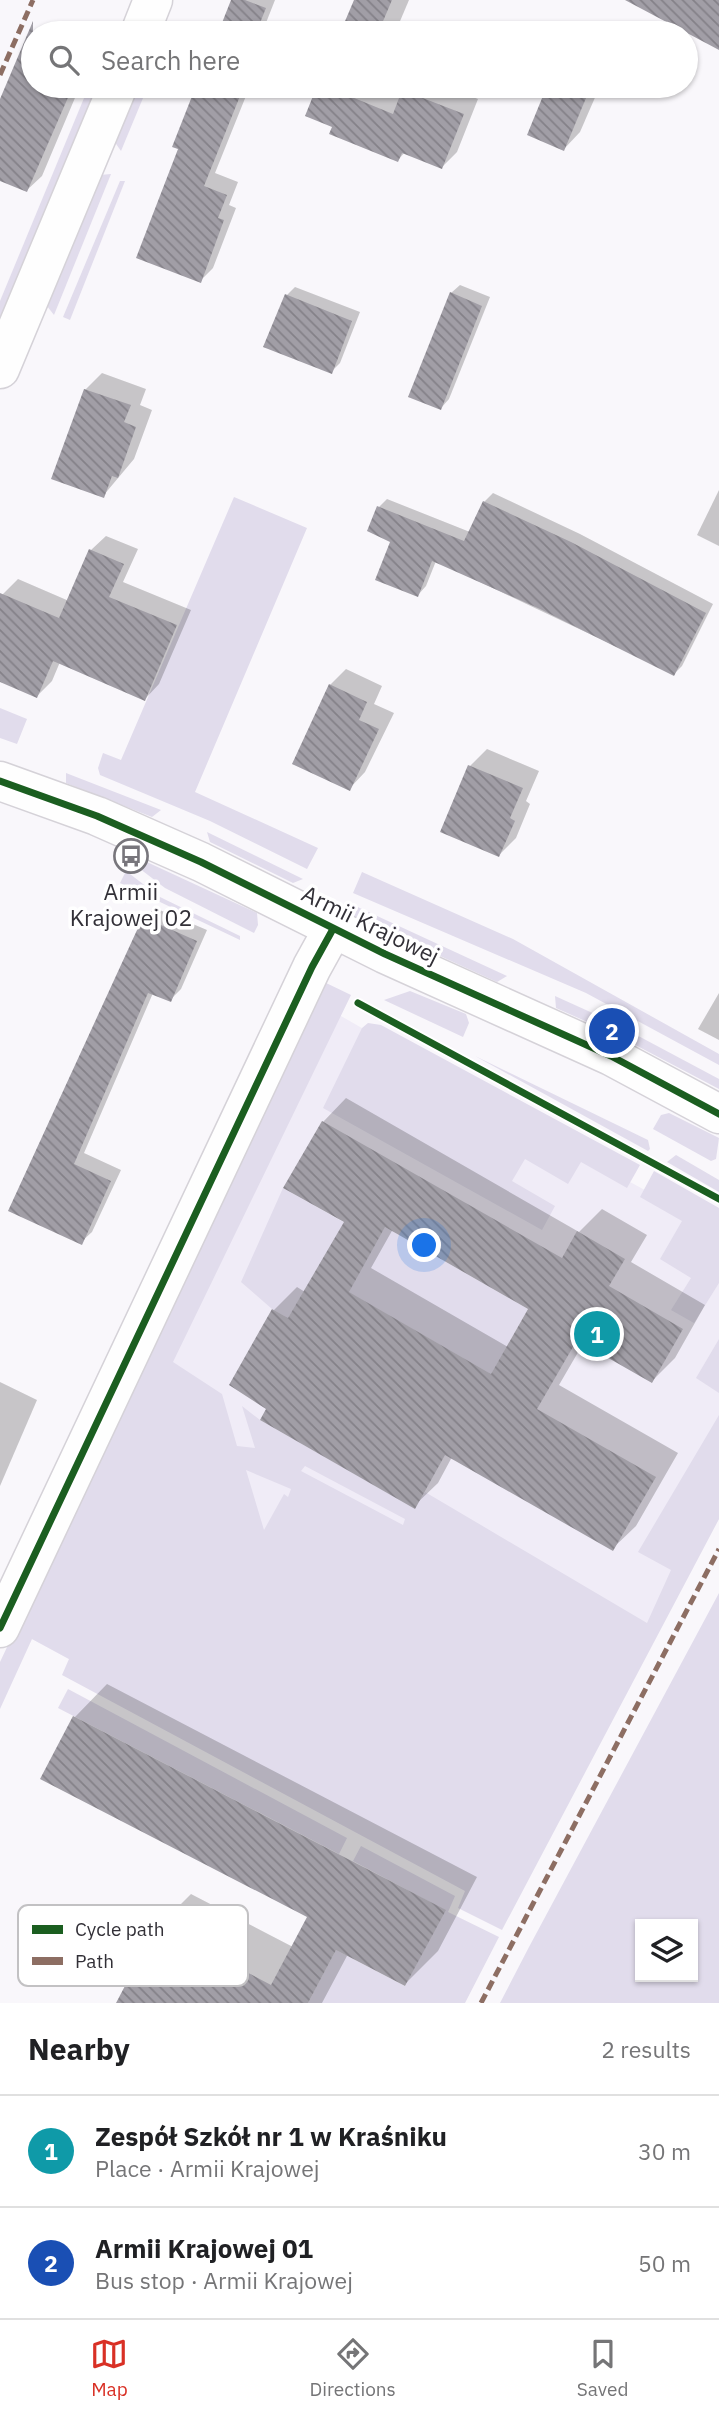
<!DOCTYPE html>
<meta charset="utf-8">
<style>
body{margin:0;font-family:"IBM Plex Sans",sans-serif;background:#f6f6f6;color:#202124}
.controls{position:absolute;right:21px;bottom:21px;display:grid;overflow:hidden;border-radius:0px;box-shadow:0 2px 5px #0004}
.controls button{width:63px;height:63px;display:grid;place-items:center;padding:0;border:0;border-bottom:2px solid #e0e0e0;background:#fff;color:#202124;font:35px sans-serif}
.you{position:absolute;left:425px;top:1246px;width:24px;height:24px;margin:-18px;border:5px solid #fff;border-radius:50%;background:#1a73e8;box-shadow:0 0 0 10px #1a73e833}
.badge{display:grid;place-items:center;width:46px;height:46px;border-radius:50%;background:#d93025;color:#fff;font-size:23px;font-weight:700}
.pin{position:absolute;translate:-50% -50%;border:4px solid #fff;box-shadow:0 2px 7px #0006}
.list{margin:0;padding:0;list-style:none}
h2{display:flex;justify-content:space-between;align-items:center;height:91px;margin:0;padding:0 28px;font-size:30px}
h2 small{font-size:23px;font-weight:400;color:#757577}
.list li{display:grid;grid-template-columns:46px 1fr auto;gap:21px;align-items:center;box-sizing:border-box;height:112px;padding:0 28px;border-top:2px solid #e0e0e0}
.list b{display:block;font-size:26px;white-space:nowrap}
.list p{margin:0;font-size:23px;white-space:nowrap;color:#757577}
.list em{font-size:23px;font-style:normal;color:#757577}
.icon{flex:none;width:38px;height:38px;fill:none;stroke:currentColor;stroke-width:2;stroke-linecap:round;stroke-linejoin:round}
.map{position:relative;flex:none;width:719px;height:2003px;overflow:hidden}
.search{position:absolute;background:#fff;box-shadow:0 2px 5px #0004;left:21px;right:21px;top:21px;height:77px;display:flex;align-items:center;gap:18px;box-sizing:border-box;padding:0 24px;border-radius:38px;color:#757577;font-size:26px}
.sheet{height:315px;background:#fff}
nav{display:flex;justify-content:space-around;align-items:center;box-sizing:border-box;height:98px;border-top:2px solid #e0e0e0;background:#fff;font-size:19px;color:#757577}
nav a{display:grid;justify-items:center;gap:4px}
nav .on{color:#d93025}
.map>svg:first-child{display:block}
.built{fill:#f0ecf7}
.green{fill:#e1dcec;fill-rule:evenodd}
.shadow{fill:#0003;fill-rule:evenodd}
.building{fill:url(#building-back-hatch);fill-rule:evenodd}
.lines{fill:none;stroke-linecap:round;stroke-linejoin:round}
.street-casing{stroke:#d5d2d8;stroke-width:41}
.street{stroke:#fefefe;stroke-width:38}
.quiet{stroke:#8d6e63;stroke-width:5;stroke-dasharray:10 5;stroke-linecap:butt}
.cycleway-casing{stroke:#fff;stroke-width:11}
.cycleway{stroke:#1b5e20;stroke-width:7}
.labels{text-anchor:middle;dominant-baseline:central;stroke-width:7;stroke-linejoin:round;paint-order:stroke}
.poi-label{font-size:23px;fill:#323037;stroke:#fff}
.street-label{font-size:23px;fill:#323037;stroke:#fff}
.key{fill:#fff;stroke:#c2c1c3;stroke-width:2}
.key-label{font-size:19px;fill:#323037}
</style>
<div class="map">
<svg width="719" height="2003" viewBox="0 0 719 2003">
<defs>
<pattern id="building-back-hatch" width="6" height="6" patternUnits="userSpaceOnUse" patternTransform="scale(1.75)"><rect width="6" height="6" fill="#a19ea6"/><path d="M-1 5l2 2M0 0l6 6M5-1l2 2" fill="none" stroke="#848188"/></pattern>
</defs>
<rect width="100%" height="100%" fill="#f9f7fb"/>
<polygon class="built" points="327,1008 630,1182 719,1230 719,1519 474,1880 32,1639"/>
<g class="green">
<polygon points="89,86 100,86 0,327 0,301"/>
<polygon points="136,86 148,86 121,151 114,141"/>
<polygon points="111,174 54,315 47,306 100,175"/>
<polygon points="120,181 125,181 70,320 63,317"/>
<polygon points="234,497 307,528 195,792 318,848 307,869 210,821 100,775 98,768 103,753 121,760"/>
<polygon points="0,708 27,719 17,744 0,738"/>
<polygon points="66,773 161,810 152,817 66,783"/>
<polygon points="207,832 303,879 293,883 210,842"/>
<polygon points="136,857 257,913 258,925 254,933 165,888 131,862"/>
<polygon points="126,871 160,897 240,936 240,940 120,883"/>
<polygon points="362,872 513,939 719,1054 719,1065 586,993 353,893"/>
<polygon points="349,903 507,976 497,982 348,914"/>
<path d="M 322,981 L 351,995 L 173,1362 L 222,1394 L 237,1446 L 255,1448 L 242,1406 L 260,1420 L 414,1508 L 425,1492 L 647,1623 L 671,1570 L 638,1552 L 719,1415 L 719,1519 L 502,1930 L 458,1908 L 465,1891 L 62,1675 L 69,1659 L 32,1639 L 0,1709 L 0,1662 ZM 305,1466 L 405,1519 L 403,1525 L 301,1471 ZM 246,1470 L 291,1489 L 288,1497 L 284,1494 L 264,1530 Z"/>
<polygon points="410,991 466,1014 469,1023 463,1037 384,1000"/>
<polygon points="555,996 608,1020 603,1029 556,1008"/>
<polygon points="368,1023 381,1025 640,1165 627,1188 581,1162 568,1184 525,1159 512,1181 555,1206 542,1230 323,1108 362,1028"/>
<polygon points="629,1031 719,1079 719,1089 624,1039"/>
<polygon points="475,1056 648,1140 650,1149 648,1151"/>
<polygon points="669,1113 719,1138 716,1159 711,1161 653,1129 661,1115"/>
<polygon points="676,1155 719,1180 719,1192 667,1162"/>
<polygon points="654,1171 719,1208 719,1283 694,1323 671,1310 691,1278 660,1259 682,1221 640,1197"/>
<polygon points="283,1188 377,1241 385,1227 528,1309 491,1374 315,1273 288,1318 272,1309 241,1282"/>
<polygon points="719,1339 719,1393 696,1378"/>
<path d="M 719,1593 L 719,2003 L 500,2003 L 529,1947 ZM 693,1924 L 693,1977 L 640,1977 L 640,1924 Z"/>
<polygon points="68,1689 347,1838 339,1854 58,1708"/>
<polygon points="361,1846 455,1896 448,1912 499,1937 465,2003 308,2003 336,1950 405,1986 445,1910 353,1861"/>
</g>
<g class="shadow">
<polygon points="233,0 275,0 262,33 220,33"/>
<polygon points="356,0 409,0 395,33 342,33"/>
<polygon points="33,41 33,86 80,86 42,176 27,190 0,179 0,104 22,53"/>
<polygon points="198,86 250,86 215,173 238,182 229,205 236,208 213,268 200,281 180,148 174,146"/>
<polygon points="320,86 445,86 478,99 457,152 442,167 405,152 398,160 335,126 307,115"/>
<polygon points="549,86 600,86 580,132 564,149 529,134"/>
<polygon points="460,285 490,297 449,399 441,408 451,293"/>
<polygon points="295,287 360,312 340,363 331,372 287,295"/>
<polygon points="102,373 146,389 140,405 152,410 134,459 103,496 85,390"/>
<polygon points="719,490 719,546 697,535"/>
<polygon points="493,493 580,534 713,604 682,666 674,674 436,561 426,586 418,595 379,507 387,499 470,532 484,502"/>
<polygon points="106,536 138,549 123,582 191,610 159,684 145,699 60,662 52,681 37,696 0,680 0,601 3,594 18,579 69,601 91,550"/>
<polygon points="346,669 382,686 374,704 394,713 365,772 349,789 330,685"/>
<polygon points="487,749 539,771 526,801 530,804 516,838 499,855 442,831 470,766"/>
<polygon points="155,908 207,930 181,989 170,1000 153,993 84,1153 121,1170 92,1232 81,1242 10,1210 144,918"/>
<polygon points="719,993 719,1040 698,1029"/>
<path d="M 346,1098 L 579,1232 L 602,1209 L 647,1235 L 631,1262 L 705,1305 L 675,1358 L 652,1381 L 584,1342 L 559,1385 L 678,1453 L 636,1526 L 612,1549 L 452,1457 L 438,1483 L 414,1506 L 268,1409 L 273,1311 L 297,1287 L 305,1292 L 346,1222 L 323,1122 ZM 393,1229 L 531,1308 L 508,1347 L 371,1268 Z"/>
<polygon points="0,1382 37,1400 0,1486"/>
<polygon points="107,1684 477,1877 438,1951 405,1984 348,1954 322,2003 128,2003 158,1927 191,1894 293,1947 309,1917 43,1778 75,1717"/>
</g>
<g class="building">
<polygon points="231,0 245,0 266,8 256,33 218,33"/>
<polygon points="354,0 392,0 378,33 340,33"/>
<polygon points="625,0 719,0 719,50"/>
<polygon points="33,21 33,86 73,86 27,192 0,181 0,99"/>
<polygon points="196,86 244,86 204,186 227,195 218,218 224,220 201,283 136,258 178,149 172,147"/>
<polygon points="317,86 325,86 393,114 402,90 464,114 442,169 402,153 398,162 329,134 332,127 305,116"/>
<polygon points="547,86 591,86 564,151 527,135"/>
<polygon points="450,292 482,306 441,410 408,397"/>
<polygon points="285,294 352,321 332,374 263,347"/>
<polygon points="84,389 131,405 124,422 136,427 118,478 112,476 104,498 51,479"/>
<polygon points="483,501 571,542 706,613 674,676 540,609 432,561 418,597 375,580 390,542 367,531 377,506 464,541"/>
<polygon points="89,549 124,564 109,597 177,625 145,701 53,661 37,698 0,682 0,593 59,618"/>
<polygon points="329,684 367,702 359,720 379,729 350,791 292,764"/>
<polygon points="468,765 523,788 510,818 515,821 499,857 440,832"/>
<polygon points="143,917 197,941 171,1002 148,993 74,1164 111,1181 82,1245 8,1211"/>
<path d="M 322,1121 L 562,1258 L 577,1231 L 625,1259 L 609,1286 L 683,1329 L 652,1383 L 577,1340 L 537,1409 L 656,1477 L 613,1551 L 445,1455 L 415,1509 L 260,1420 L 266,1409 L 229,1385 L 272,1309 L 288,1318 L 344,1222 L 283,1188 ZM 385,1227 L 528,1309 L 491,1374 L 349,1292 Z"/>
<polygon points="73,1716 446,1910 405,1986 336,1950 308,2003 116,2003 157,1925 271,1985 307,1917 40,1779"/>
</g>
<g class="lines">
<g class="street-casing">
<g id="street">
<polyline points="140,33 153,0"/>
<polyline points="0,369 118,86"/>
<polyline points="0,781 97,816 201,862 385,954 611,1056 719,1114"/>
<polyline points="0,1628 312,967 333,929"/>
</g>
</g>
<use href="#street" class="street"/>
<g class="quiet">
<polyline points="0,75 33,0"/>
<polyline points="481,2003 719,1549"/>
</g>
<g class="cycleway-casing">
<g id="cycleway">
<polyline points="0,781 97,816 201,862 385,954 611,1056 719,1114"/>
<polyline points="358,1003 719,1199"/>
<polyline points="0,1628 312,967 333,929"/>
</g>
</g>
<use href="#cycleway" class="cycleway"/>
</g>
<defs>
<g id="bus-ring" transform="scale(1.75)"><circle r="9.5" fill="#fff" stroke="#78767c" stroke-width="1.5"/><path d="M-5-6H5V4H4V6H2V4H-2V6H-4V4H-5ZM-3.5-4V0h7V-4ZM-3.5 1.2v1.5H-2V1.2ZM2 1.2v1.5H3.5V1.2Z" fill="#78767c"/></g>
</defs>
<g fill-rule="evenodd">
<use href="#bus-ring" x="131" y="856"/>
</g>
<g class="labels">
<g class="poi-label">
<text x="131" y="891">Armii<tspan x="131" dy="26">Krajowej 02</tspan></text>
</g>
<g class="street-label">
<text transform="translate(371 924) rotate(26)">Armii Krajowej</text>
</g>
</g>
<rect x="18" y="1905" width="230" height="81" rx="10" class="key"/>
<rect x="32" y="1925" width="31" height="9" fill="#1b5e20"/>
<rect x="32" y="1957" width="31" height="8" fill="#8d6e63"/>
<g class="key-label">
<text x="75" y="1936">Cycle path</text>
<text x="75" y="1968">Path</text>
</g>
</svg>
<div class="controls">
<button><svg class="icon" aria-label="layers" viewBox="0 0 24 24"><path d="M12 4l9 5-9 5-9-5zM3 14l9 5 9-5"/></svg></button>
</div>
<div class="you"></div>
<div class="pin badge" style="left:597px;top:1334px;background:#0f9aa8">1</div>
<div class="pin badge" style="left:612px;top:1031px;background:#1a4fb4">2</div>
<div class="search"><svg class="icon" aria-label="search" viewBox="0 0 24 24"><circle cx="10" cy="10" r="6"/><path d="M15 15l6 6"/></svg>Search here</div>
</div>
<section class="sheet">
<h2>Nearby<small>2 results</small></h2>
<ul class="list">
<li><span class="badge" style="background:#0f9aa8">1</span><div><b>Zespół Szkół nr 1 w Kraśniku</b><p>Place · Armii Krajowej</p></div><em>30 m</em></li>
<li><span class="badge" style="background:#1a4fb4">2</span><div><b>Armii Krajowej 01</b><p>Bus stop · Armii Krajowej</p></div><em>50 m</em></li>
</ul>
</section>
<nav>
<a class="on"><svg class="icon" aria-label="map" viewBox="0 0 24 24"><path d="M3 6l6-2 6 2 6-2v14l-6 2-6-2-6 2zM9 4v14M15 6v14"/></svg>Map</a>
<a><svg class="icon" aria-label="directions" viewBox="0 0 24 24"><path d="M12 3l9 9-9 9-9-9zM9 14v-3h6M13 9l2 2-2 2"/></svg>Directions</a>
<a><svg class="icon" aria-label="saved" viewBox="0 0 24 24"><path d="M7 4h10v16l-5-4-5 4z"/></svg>Saved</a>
</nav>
